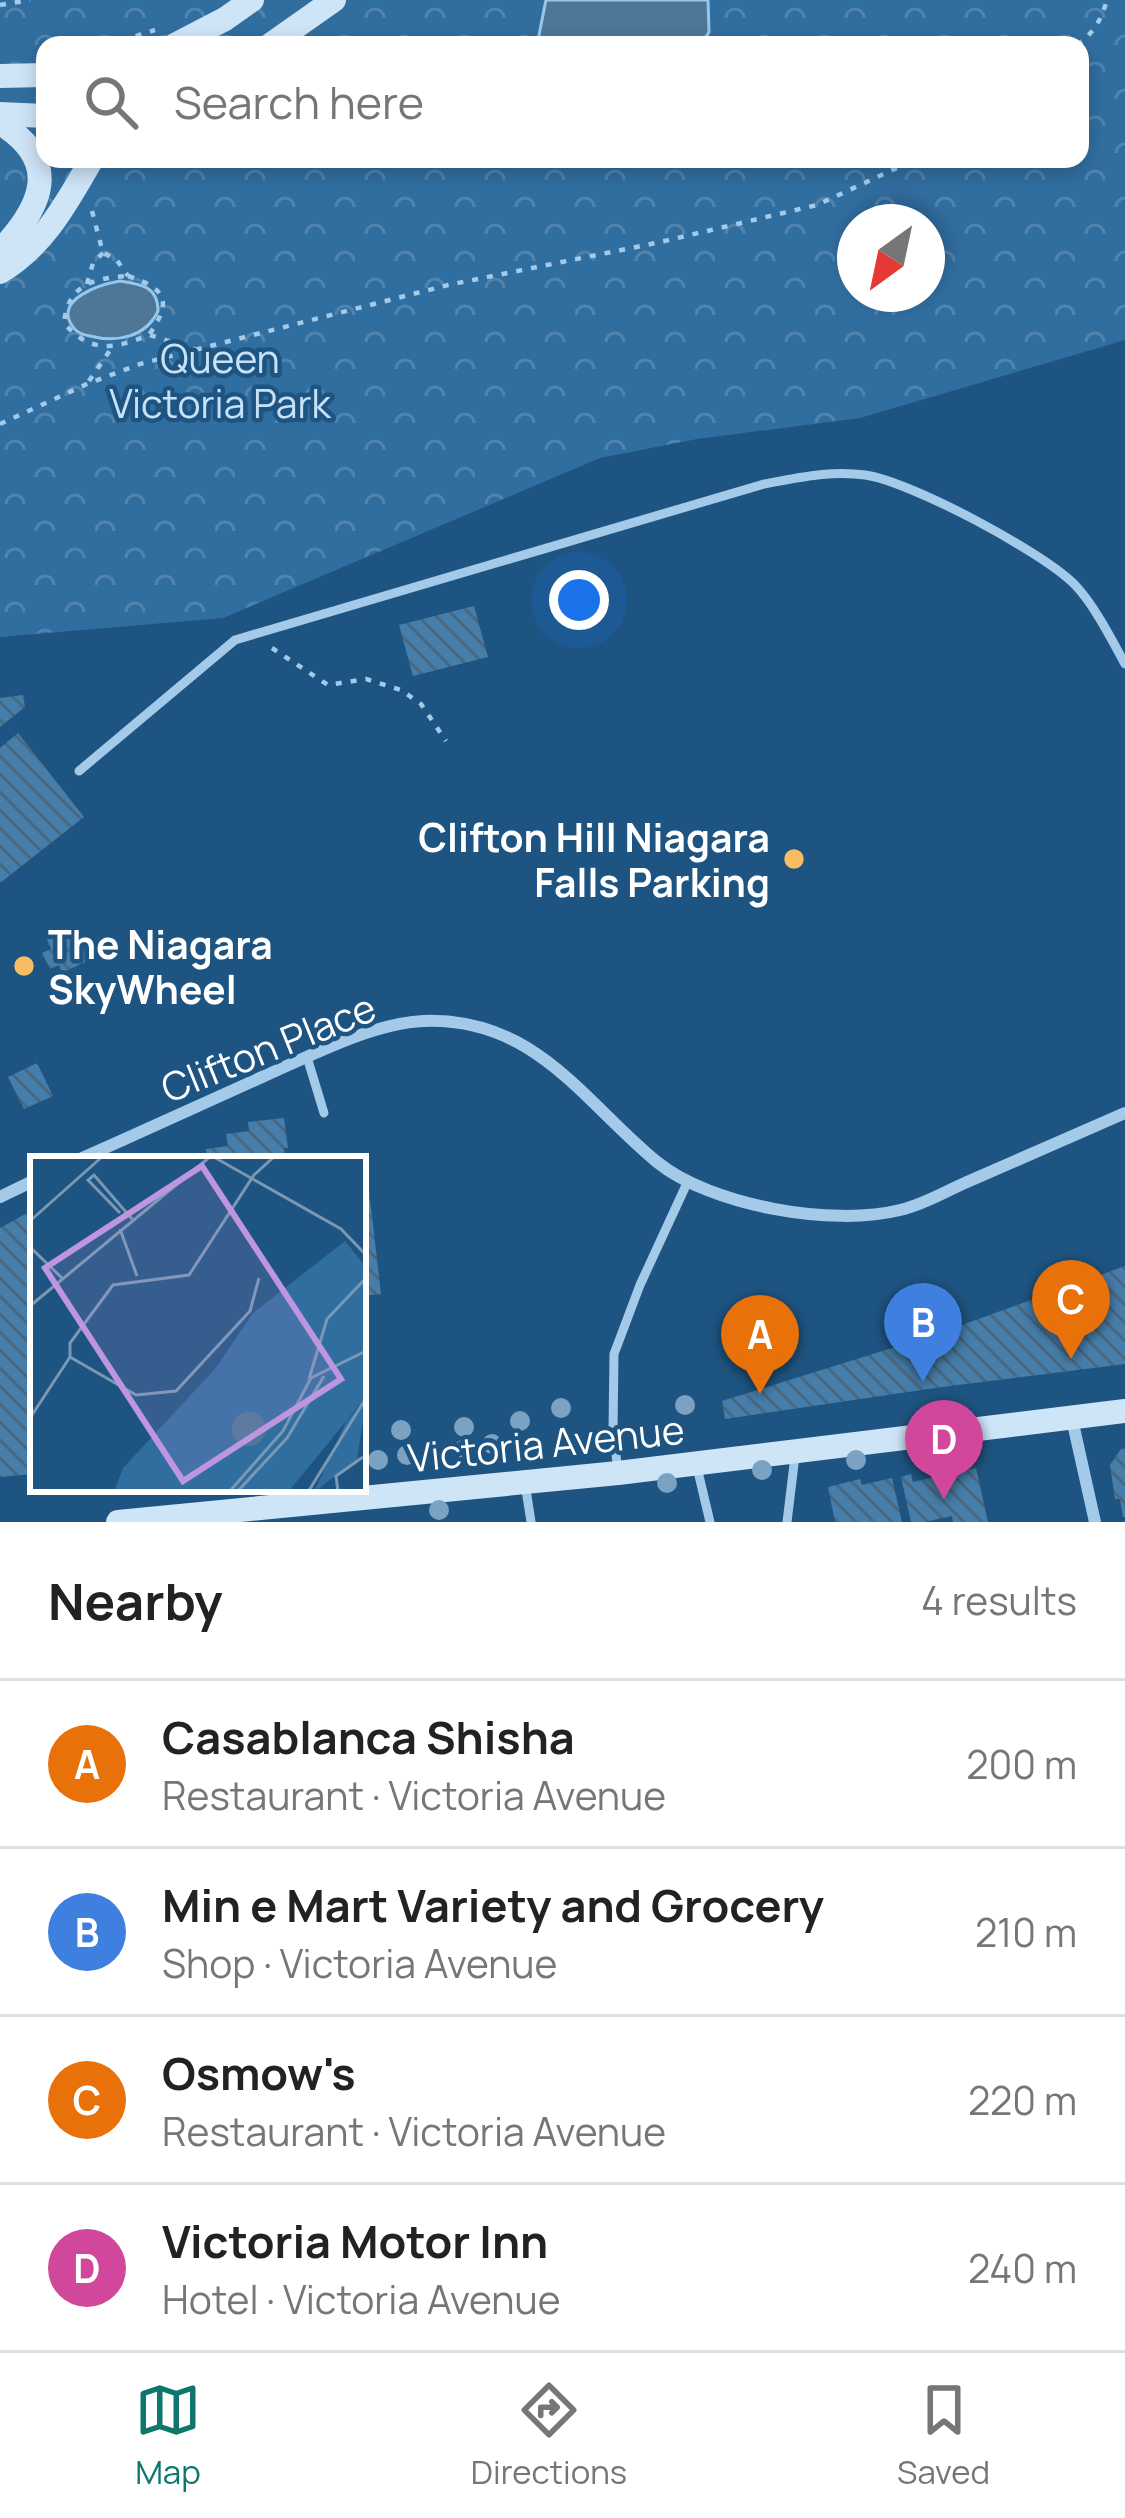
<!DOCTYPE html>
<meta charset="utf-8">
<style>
body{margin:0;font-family:Manrope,sans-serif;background:#f6f6f6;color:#222}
.compass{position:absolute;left:837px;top:204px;width:108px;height:108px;border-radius:50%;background:#fff;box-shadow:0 6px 18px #0003;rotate:213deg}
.you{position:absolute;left:579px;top:600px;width:42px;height:42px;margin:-30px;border:9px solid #fff;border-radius:50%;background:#1a73e8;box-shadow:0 0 0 18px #1a73e833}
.badge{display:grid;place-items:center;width:78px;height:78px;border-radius:50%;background:#0f766e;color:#fff;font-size:39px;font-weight:700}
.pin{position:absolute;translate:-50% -99px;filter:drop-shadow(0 3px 6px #0008)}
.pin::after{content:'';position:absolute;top:63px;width:42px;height:36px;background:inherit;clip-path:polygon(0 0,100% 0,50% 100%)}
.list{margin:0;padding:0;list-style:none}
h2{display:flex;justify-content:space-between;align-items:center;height:156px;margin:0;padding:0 48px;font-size:51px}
h2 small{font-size:39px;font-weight:400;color:#767676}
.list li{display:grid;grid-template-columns:78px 1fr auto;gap:36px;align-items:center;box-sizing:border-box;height:168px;padding:0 48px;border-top:3px solid #e0e0e0}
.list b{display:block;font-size:45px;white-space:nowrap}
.list p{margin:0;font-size:39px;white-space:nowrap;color:#767676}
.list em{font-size:39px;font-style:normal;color:#767676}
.icon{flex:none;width:66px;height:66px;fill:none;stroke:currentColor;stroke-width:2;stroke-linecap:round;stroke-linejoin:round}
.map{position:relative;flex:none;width:1125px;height:1522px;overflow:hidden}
.search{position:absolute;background:#fff;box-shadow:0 6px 18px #0003;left:36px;right:36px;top:36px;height:132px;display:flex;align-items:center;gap:30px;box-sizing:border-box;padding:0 42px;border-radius:24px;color:#767676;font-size:45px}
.sheet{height:828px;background:#fff}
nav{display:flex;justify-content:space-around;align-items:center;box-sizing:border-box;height:168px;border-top:3px solid #e0e0e0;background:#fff;font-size:33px;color:#767676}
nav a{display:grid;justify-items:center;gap:6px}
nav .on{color:#0f766e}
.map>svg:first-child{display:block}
.park{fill:url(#park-crowns);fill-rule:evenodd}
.water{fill:#4e7697;stroke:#96c7eb;stroke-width:3}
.building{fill:url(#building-back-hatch)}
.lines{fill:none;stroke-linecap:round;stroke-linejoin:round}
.path{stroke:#a3cae9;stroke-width:4.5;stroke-dasharray:6 9;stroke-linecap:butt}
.lane{stroke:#a3cae9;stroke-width:9}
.street{stroke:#a3cae9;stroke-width:12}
.secondary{stroke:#cee4f7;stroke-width:24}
.tree{fill:#7ba2c2}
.poi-dot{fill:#f8bc62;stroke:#1e5481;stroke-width:4.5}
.labels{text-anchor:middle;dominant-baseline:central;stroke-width:9;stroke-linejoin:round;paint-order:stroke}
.park-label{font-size:39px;fill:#c7e2f7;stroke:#1e5481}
.poi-label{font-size:39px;font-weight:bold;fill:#fff;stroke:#1e5481;text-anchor:end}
.street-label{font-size:39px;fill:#fff;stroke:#1e5481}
.inset-road{fill:none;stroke:#7898b3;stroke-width:3}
.view{fill:#bd96df;fill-opacity:0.15;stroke:#bd96df;stroke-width:6}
.inset-edge{fill:none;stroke:#fff;stroke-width:6}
</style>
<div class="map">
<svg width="1125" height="1522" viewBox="0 0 1125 1522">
<defs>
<pattern id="park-crowns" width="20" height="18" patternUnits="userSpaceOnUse" patternTransform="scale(3)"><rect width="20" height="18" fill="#316ea0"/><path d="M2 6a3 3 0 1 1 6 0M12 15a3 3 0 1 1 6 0" fill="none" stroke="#5084ae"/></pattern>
<pattern id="building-back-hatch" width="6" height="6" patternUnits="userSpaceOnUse" patternTransform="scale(3)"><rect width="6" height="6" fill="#467eab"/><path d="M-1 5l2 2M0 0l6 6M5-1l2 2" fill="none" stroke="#496880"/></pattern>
</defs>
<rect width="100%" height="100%" fill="#1e5481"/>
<path class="park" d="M 0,0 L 1125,0 L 1125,340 L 860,418 L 697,439 L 600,458 L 223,618 L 0,637 ZM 45,45 L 1080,45 L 1080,159 L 45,159 ZM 855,222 L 927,222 L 927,294 L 855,294 Z"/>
<g class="water">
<polygon points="546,0 708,0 709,32 701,45 537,45"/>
<path d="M 120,281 C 140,284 158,286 158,311 C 146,337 117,343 90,336 C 83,335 77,333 73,327 C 52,299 102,284 120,281 Z"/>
</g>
<g class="building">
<polygon points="474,606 488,657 413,676 399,625"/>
<polygon points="23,695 25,707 0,727 0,698"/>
<polygon points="18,733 84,817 0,883 0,748"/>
<polygon points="73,928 89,960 62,973 59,965 50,969 42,953 51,949 47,940"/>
<polygon points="37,1063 53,1096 24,1109 8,1077"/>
<polygon points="284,1118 288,1148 284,1148 285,1159 207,1159 206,1149 228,1146 226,1134 249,1131 248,1122"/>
<polygon points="363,1164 366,1164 381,1294 363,1296"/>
<polygon points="29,1212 33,1222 33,1474 0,1477 0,1228"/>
<polygon points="1125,1266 1125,1364 942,1387 725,1419 722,1401 934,1335"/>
<polygon points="1125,1448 1125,1517 1123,1517 1120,1499 1115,1499 1110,1465 1121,1449"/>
<polygon points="976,1468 988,1522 953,1522 952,1516 925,1522 911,1522 901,1477 911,1474 913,1482"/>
<polygon points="892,1478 902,1522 835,1522 828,1487 860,1479 862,1485"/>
</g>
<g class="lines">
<g class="path">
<polyline points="0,5 30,0"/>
<polyline points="107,45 155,30"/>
<path d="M 1077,45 C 1094,33 1101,20 1107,0"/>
<polyline points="92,211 103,253 116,259 128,276"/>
<path d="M 128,276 C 166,289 173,300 149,335 C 114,349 91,354 64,323 C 68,285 93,278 128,276 Z"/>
<polyline points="87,284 93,263 103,253"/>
<polyline points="150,335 197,350"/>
<polyline points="89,381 113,346"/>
<polyline points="0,424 87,384 140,364 448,285 656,243 817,205 916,159"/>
<polyline points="272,648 328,685 366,679 401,690 421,704 446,741"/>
</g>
<g class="lane">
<path d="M 79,771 L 235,640 L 764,484 C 798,478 831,470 865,475 C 910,481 1045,553 1076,586 C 1094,605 1112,640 1125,664"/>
<polyline points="307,1057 324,1113"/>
<polyline points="696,1463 710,1522"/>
<polyline points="618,1472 613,1429 614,1354 640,1285 688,1181"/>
<polyline points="525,1483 531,1522"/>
<polyline points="787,1522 795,1456"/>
</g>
<g class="street">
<path d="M 80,1159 C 141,1132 202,1104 262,1077 C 310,1056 372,1023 424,1021 C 535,1017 583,1101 657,1162 C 711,1206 833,1227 900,1210 C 923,1205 946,1191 967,1182 C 1020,1159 1072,1136 1125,1113"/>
<polyline points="0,1197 33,1181"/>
<polyline points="1072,1419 1095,1522"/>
</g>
<g class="secondary">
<polyline points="175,45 225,19 252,0"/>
<polyline points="270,45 334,0"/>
<polyline points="0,76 45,75"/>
<polyline points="0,114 45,116"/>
<path d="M 0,123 C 62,161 43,206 0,251"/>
<path d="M 0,272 C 45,245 67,202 92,159"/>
<polyline points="118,1522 618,1473 1125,1411"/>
</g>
</g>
<g class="tree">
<circle cx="685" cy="1405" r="10"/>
<circle cx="561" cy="1408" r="10"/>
<circle cx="520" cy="1421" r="10"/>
<circle cx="464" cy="1427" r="10"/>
<circle cx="401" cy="1430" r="10"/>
<circle cx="492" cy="1444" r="10"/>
<circle cx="463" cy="1450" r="10"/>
<circle cx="407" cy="1455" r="10"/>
<circle cx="378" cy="1460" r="10"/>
<circle cx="856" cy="1460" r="10"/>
<circle cx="762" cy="1470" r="10"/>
<circle cx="667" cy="1483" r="10"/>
<circle cx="439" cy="1510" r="10"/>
</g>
<g class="poi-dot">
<circle cx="794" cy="859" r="12"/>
<circle cx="24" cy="966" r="12"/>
</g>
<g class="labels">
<g class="park-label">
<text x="220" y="358">Queen<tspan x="220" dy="45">Victoria Park</tspan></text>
</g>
<g class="poi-label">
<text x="770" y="837">Clifton Hill Niagara<tspan x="770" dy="45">Falls Parking</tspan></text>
<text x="48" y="944" text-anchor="start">The Niagara<tspan x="48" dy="45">SkyWheel</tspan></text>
</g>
<g class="street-label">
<text transform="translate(268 1047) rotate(-22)">Clifton Place</text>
<text transform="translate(546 1443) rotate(-6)">Victoria Avenue</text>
</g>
</g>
<g transform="translate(30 1156)">
<rect width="336" height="336" fill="#1e5481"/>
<path d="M 336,244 L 327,304 L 284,336 L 316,266 Z" fill="#316ea0"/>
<path d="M 315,85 L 336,111 L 336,241 L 258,336 L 84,336 L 93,312 L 185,213 L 223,157 Z" fill="#316ea0"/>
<path d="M202 273a17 17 0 1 1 34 0a17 17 0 1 1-34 0Z" fill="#4e7697"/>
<path class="inset-road" d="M 182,0 L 311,73 L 336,99M 90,57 L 58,24 L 64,19 L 102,63M 0,65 L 73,0M 90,73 L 107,120M 0,91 L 32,122M 0,150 L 181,0M 40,201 L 40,187 L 83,129 L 159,119 L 224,19 L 245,0M 40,201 L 106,239 L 146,235 L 220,155 L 229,122M 279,223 L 297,163 L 336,122M 0,262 L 40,201M 199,336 L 253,275 L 281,222 L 336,195M 207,336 L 257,282 L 294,220M 278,336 L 336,242M 308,336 L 306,320 L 333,301"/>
<path class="view" d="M 172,10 L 311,223 L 153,325 L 15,112 Z"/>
<rect width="336" height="336" class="inset-edge"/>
</g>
</svg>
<svg class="compass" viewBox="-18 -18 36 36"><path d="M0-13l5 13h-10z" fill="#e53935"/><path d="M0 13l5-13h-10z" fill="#767676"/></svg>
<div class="you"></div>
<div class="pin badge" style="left:760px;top:1394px;background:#e8710a">A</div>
<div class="pin badge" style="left:923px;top:1382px;background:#3f7fe0">B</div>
<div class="pin badge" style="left:1071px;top:1359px;background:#e8710a">C</div>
<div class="pin badge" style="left:944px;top:1499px;background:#d1479c">D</div>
<div class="search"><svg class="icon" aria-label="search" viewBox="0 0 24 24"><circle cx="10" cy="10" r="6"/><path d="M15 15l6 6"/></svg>Search here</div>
</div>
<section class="sheet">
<h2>Nearby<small>4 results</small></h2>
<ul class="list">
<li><span class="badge" style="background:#e8710a">A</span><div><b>Casablanca Shisha</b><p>Restaurant · Victoria Avenue</p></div><em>200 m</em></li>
<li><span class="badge" style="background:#3f7fe0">B</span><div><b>Min e Mart Variety and Grocery</b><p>Shop · Victoria Avenue</p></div><em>210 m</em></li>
<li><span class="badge" style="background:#e8710a">C</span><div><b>Osmow's</b><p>Restaurant · Victoria Avenue</p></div><em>220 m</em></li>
<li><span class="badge" style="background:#d1479c">D</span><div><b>Victoria Motor Inn</b><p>Hotel · Victoria Avenue</p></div><em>240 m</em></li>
</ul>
</section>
<nav>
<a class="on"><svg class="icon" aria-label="map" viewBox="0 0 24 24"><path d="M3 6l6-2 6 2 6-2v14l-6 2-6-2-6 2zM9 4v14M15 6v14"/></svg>Map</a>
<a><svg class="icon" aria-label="directions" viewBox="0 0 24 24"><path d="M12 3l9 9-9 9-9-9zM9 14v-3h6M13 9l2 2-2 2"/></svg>Directions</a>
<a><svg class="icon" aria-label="saved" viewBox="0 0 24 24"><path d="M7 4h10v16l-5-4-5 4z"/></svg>Saved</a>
</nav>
